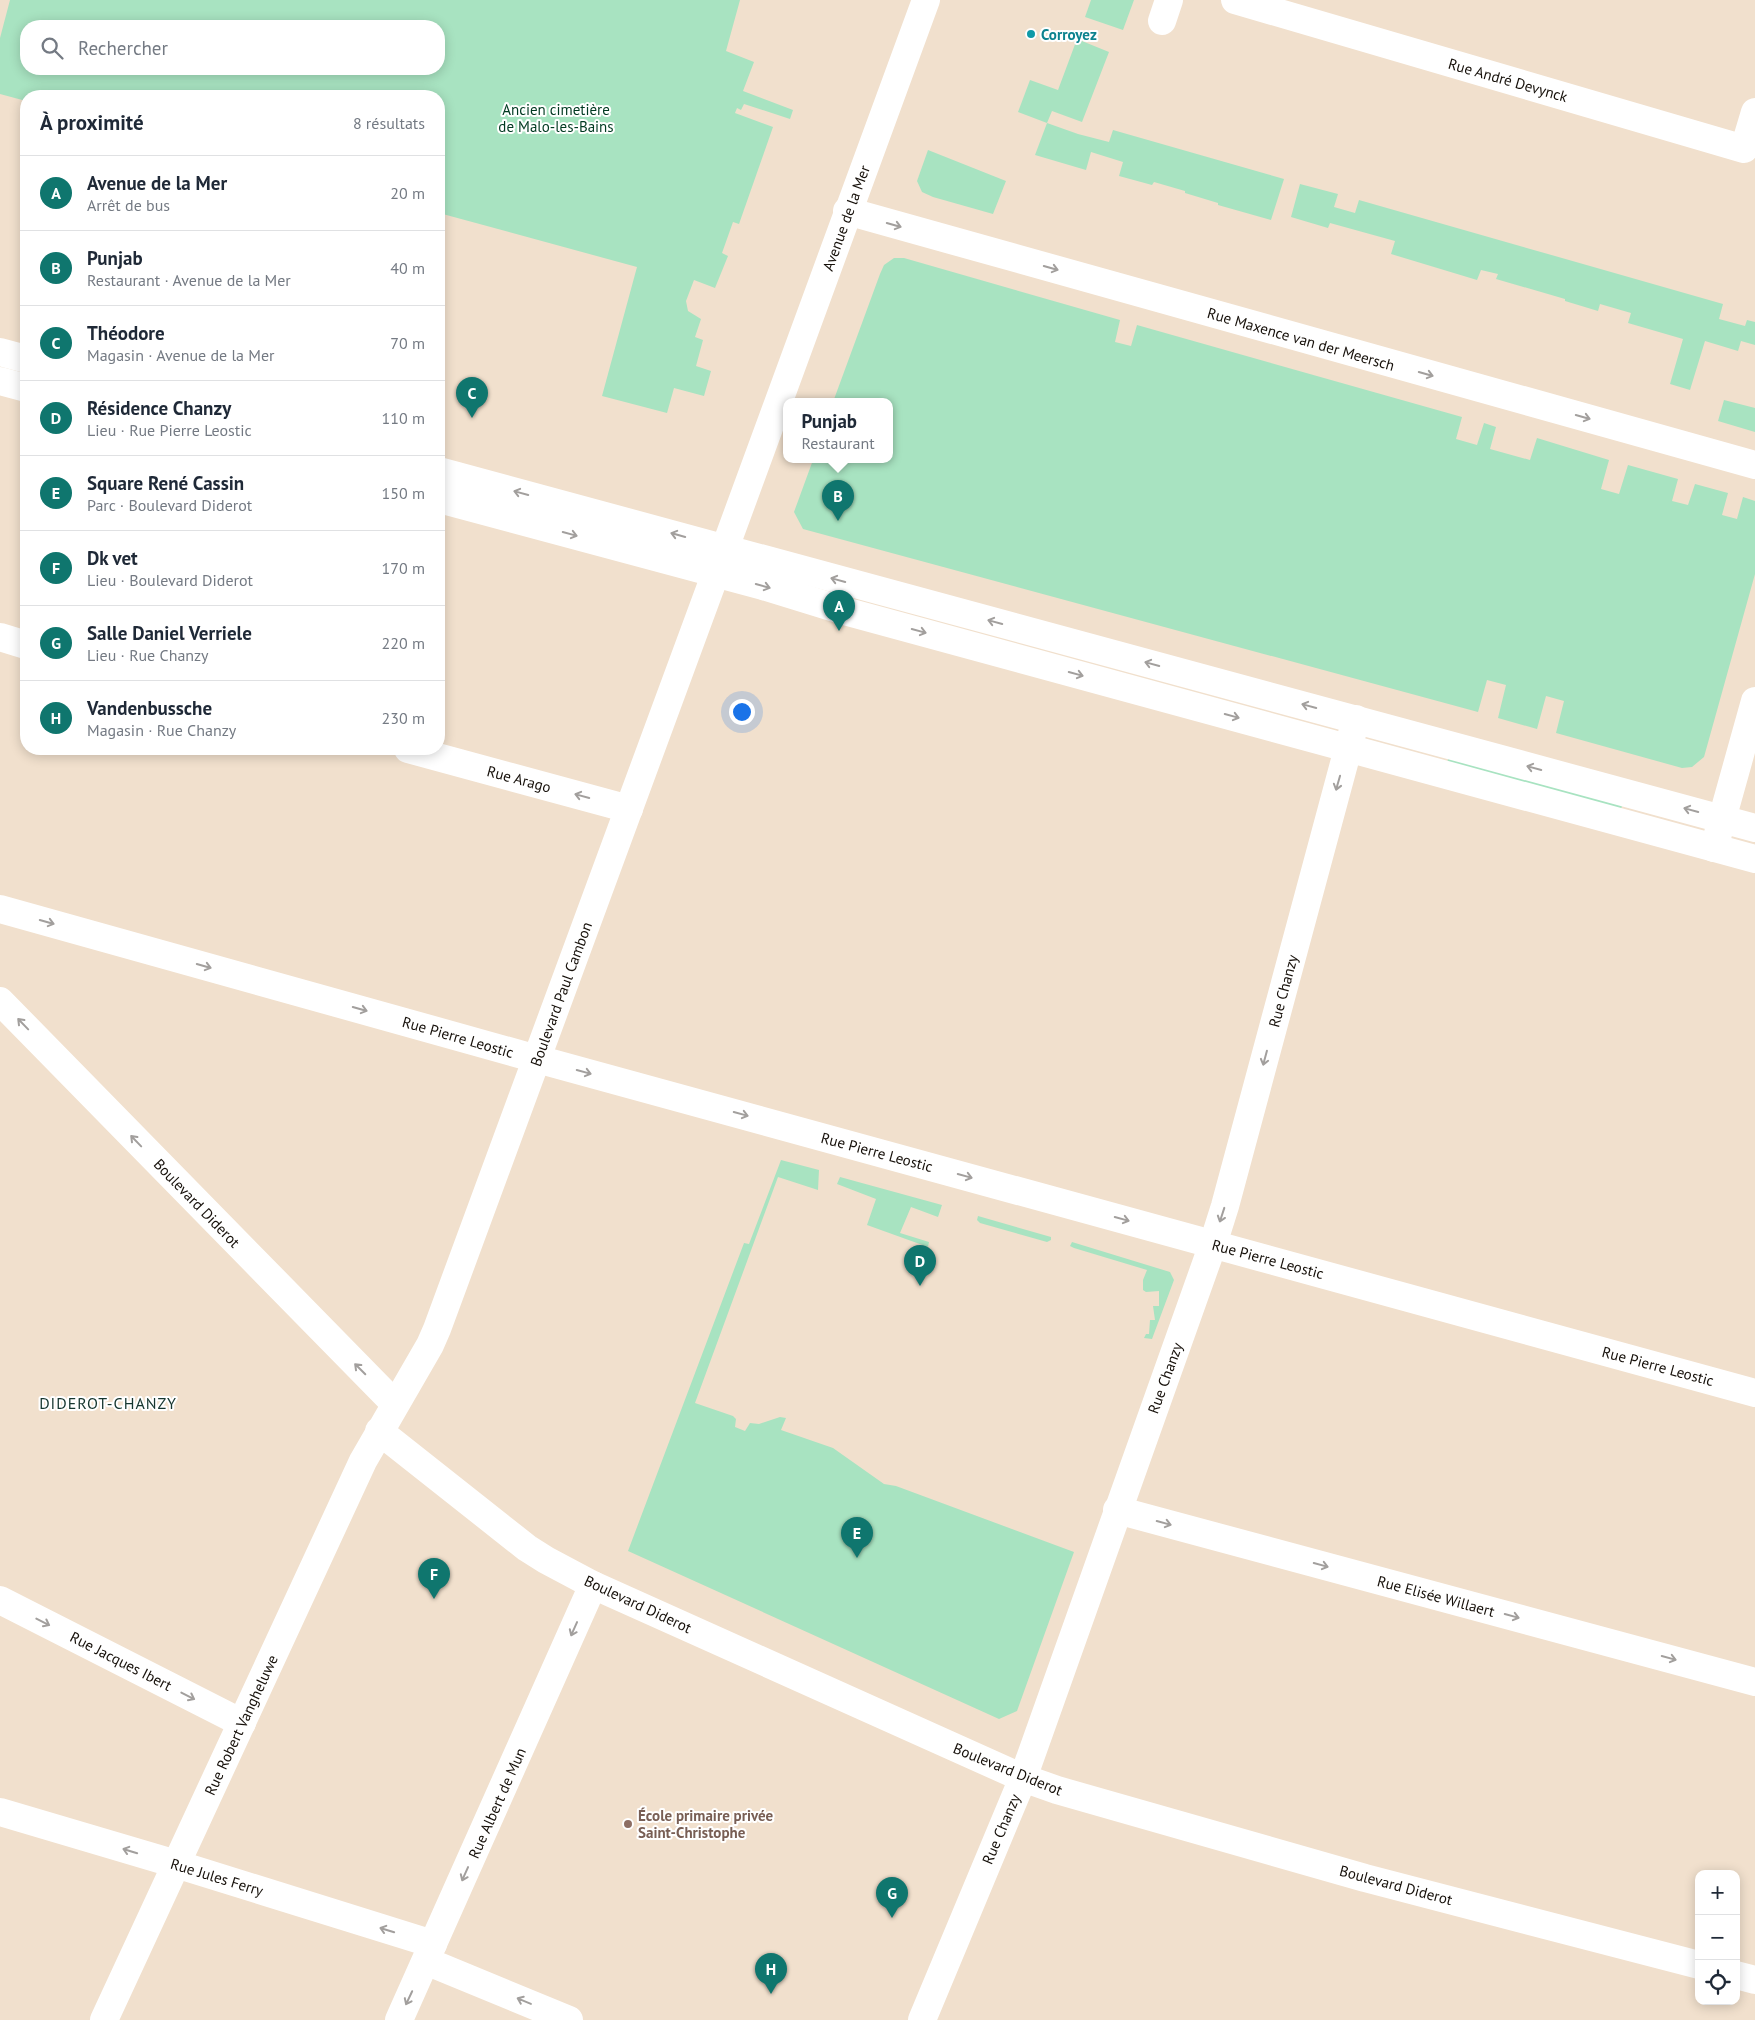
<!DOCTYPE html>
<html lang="fr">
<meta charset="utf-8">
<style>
body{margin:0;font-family:"PT Sans",sans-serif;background:#f2f2f3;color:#1f2937}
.controls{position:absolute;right:15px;bottom:15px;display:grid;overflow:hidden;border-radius:10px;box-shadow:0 2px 12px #0003}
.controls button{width:45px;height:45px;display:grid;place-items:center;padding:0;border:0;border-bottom:1px solid #e0e1e3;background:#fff;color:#1f2937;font:25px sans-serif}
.you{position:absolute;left:741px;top:711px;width:18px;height:18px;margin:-12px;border:4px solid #fff;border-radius:50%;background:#1a73e8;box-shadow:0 0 0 8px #1a73e833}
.badge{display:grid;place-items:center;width:32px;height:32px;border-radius:50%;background:#0f766e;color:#fff;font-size:16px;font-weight:700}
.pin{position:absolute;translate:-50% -41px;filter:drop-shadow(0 1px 2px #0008)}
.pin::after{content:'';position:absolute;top:26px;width:18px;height:15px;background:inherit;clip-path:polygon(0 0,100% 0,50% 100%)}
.popup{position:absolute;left:783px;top:398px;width:110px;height:65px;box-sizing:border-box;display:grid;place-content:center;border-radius:10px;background:#fff;filter:drop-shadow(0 1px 4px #0005);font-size:16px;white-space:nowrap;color:#747a83}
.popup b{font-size:19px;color:#1f2937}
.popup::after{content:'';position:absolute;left:50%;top:100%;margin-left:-10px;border:10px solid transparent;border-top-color:#fff}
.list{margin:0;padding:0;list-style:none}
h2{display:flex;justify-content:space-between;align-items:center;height:65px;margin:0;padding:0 20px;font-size:21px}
h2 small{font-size:16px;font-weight:400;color:#747a83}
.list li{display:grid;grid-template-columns:32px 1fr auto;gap:15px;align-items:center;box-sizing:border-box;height:75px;padding:0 20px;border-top:1px solid #e0e1e3}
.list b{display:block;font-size:19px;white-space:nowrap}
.list p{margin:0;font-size:16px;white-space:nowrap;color:#747a83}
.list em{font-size:16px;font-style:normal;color:#747a83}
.icon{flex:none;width:28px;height:28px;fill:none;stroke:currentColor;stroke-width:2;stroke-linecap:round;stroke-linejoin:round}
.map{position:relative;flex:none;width:1755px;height:2020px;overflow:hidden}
.search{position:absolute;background:#fff;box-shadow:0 2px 12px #0003;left:20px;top:20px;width:425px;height:55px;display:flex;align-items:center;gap:12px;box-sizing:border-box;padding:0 18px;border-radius:20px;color:#747a83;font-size:19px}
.panel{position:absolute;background:#fff;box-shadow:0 2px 12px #0003;left:20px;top:90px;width:425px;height:665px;border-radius:20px}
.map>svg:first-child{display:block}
.green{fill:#a8e3c1;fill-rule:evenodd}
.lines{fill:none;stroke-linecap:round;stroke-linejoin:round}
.minor{stroke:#fff;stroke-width:28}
.tertiary{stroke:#fff;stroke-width:28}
.secondary{stroke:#fff;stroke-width:28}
.oneway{stroke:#a29f9d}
.culture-dot{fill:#0f9aa8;stroke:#fff;stroke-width:2}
.education-dot{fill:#8d6e63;stroke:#fff;stroke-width:2}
.labels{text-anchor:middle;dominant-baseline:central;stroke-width:4;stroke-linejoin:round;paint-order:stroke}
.culture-label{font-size:15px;font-weight:bold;fill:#0d838f;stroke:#fff;text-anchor:start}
.street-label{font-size:15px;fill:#16100a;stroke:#fff}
.park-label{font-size:15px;fill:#003a21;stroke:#fff}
.education-label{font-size:15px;font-weight:bold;fill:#785e54;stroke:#fff;text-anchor:start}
.neighbourhood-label{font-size:16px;letter-spacing:1px;fill:#16362f;stroke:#fff}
</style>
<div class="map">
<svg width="1755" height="2020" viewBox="0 0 1755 2020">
<rect width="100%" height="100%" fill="#f1e0cd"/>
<g class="green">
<path d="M 10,0 L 740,0 L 726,51 L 754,62 L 743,91 L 793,110 L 790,119 L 744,104 L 741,110 L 737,108 L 735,113 L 773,127 L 739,224 L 733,222 L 722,253 L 728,256 L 715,288 L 694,280 L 686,301 L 688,311 L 701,319 L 695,337 L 703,340 L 696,366 L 711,371 L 704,396 L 674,388 L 667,413 L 602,396 L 637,267 L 439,213 L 439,96 L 26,96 L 26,101 L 0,94 L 0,38 ZM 26,26 L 439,26 L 439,69 L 26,69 Z"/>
<polygon points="1091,0 1134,0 1123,30 1085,17"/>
<polygon points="1077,39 1109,52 1082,122 1052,111 1047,123 1078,134 1109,142 1113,130 1284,179 1271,220 1218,205 1218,203 1185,193 1185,191 1154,182 1152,185 1119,176 1123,162 1091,152 1086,170 1035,155 1047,123 1018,112 1030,80 1058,90"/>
<polygon points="928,150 1006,181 993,214 933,197 922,192 917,181"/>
<polygon points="1300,184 1338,194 1334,207 1355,213 1359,200 1723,304 1719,319 1745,326 1747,320 1755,322 1755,345 1741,341 1738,351 1705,341 1690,390 1670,384 1683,339 1628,323 1631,313 1600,304 1598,311 1565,301 1565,299 1496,279 1498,274 1481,270 1477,280 1391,254 1395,241 1330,223 1328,228 1291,217"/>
<polygon points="894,258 904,258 1120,320 1115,342 1131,346 1137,325 1462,417 1456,439 1477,445 1484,423 1496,427 1490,449 1530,460 1537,438 1609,460 1601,489 1619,494 1628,465 1678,479 1672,501 1688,505 1695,484 1728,493 1722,515 1737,519 1743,497 1755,501 1755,574 1704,757 1692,767 1682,768 1556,733 1564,701 1546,696 1537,729 1498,718 1506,685 1487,680 1478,712 803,529 794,512 813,460 889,460 889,402 833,402 880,274 884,265"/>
<polygon points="1724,400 1755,408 1755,432 1718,421"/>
<polygon points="1450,754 1623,802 1620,813 1446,765"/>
<polygon points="781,1160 819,1170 818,1190 778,1177 695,1403 733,1416 736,1419 735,1427 745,1431 750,1423 759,1424 780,1417 786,1418 781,1430 833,1448 884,1484 896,1486 1074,1552 1017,1711 999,1719 628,1551 744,1243 749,1244"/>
<polygon points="840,1177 942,1205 938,1217 911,1207 900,1233 929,1242 928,1247 867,1225 876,1199 837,1184"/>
<polygon points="978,1216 1051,1237 1051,1240 1047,1242 980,1223 977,1220"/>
<polygon points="1072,1242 1170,1272 1174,1280 1152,1339 1144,1338 1146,1334 1149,1334 1150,1320 1155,1320 1153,1306 1159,1306 1159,1291 1146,1292 1143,1290 1143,1280 1147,1270 1074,1248 1070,1246"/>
</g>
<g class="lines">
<g class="minor">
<polyline points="1235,0 1744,149 1755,112"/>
<polyline points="1162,21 1169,0"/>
<polyline points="847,211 1755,465"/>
<polyline points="0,637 26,645"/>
<polyline points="408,749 629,809"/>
<polyline points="1714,848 1755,701"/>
<polyline points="0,909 537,1059 1755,1393"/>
<polyline points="0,1001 395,1404"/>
<polyline points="379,1431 527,1548 546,1560 593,1585 1023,1778 1057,1790 1365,1878 1699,1965"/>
<polyline points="1117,1510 1755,1682"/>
<polyline points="0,1600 242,1723"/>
<polyline points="0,1812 176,1864 433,1944"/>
<polyline points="426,1961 569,2020"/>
<polyline points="1736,1975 1755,1980"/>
<polyline points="399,2020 593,1585"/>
<polyline points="922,2020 1023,1778 1213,1244 1225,1206 1356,719"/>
</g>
<polyline class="tertiary" points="725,548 926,0"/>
<g class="secondary">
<polyline points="0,352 26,359"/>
<polyline points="0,381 26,388"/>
<polyline points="439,471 1755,828"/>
<polyline points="439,499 763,586 848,612 1755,859"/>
<polyline points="104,2020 363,1461 430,1345 437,1329 725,548"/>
</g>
</g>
<defs><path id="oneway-shaft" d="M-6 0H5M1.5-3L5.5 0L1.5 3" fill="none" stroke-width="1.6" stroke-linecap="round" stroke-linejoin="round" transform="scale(1.25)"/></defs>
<g class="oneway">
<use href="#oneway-shaft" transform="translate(894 225) rotate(16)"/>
<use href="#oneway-shaft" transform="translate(1051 268) rotate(16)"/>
<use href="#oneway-shaft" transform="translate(1426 374) rotate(16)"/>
<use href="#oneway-shaft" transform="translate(1583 417) rotate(16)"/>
<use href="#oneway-shaft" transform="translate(521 493) rotate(-165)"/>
<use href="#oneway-shaft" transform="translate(570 534) rotate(15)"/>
<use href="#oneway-shaft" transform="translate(678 535) rotate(-164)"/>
<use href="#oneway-shaft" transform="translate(838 580) rotate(-165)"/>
<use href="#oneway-shaft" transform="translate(763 586) rotate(16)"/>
<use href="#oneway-shaft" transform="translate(995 622) rotate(-165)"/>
<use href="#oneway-shaft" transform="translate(919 631) rotate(15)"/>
<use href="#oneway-shaft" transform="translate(1152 664) rotate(-165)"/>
<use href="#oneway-shaft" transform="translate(1076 674) rotate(15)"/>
<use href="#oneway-shaft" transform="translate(1309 706) rotate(-165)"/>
<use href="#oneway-shaft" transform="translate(1232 716) rotate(15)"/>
<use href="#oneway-shaft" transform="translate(1534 768) rotate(-165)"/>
<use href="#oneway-shaft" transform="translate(1338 783) rotate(106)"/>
<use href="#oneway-shaft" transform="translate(582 796) rotate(-165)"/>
<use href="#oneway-shaft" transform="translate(1691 810) rotate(-165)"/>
<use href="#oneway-shaft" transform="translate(47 922) rotate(16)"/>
<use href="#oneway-shaft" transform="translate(204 966) rotate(16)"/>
<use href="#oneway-shaft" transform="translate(360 1009) rotate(16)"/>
<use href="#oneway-shaft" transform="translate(23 1024) rotate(-134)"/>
<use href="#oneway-shaft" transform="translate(1265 1058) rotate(105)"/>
<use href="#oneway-shaft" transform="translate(584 1072) rotate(15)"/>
<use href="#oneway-shaft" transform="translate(741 1114) rotate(15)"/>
<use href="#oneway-shaft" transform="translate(136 1141) rotate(-134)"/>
<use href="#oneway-shaft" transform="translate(965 1176) rotate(15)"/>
<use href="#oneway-shaft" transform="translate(1222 1215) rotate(108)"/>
<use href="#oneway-shaft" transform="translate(1122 1219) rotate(15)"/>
<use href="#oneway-shaft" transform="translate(360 1369) rotate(-135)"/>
<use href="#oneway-shaft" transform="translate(1164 1523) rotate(15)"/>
<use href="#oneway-shaft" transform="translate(1321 1565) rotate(15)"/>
<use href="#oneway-shaft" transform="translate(1512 1616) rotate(15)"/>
<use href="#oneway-shaft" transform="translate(43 1622) rotate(27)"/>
<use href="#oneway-shaft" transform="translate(574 1629) rotate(114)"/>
<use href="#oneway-shaft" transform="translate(1669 1658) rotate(15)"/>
<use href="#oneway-shaft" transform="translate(188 1696) rotate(27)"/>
<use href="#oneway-shaft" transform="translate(130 1851) rotate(-163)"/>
<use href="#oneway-shaft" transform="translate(465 1874) rotate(114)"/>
<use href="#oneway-shaft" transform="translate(387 1930) rotate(-163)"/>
<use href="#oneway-shaft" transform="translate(409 1998) rotate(115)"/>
<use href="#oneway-shaft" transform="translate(524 2001) rotate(-157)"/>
</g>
<circle class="culture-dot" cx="1031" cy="34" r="5"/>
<circle class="education-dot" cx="628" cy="1824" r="5"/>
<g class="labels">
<g class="culture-label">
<text x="1041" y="34">Corroyez</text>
</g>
<g class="street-label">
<text transform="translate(1508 80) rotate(16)">Rue André Devynck</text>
<text transform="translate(846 218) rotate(-70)">Avenue de la Mer</text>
<text transform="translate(1301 339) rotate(16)">Rue Maxence van der Meersch</text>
<text transform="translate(519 779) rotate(15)">Rue Arago</text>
<text transform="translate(1283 991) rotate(-75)">Rue Chanzy</text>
<text transform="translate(561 994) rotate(-70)">Boulevard Paul Cambon</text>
<text transform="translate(458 1037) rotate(16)">Rue Pierre Leostic</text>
<text transform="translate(877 1152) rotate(15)">Rue Pierre Leostic</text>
<text transform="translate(197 1203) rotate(46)">Boulevard Diderot</text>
<text transform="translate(1268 1259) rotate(15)">Rue Pierre Leostic</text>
<text transform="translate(1658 1366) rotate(15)">Rue Pierre Leostic</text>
<text transform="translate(1165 1378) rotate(-70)">Rue Chanzy</text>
<text transform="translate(1436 1596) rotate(15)">Rue Elisée Willaert</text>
<text transform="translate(638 1604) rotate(25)">Boulevard Diderot</text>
<text transform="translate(121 1661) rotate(27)">Rue Jacques Ibert</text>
<text transform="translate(241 1725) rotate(-65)">Rue Robert Vangheluwe</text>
<text transform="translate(1008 1769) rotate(22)">Boulevard Diderot</text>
<text transform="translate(497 1803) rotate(-66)">Rue Albert de Mun</text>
<text transform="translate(1001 1829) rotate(-67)">Rue Chanzy</text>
<text transform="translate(217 1877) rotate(17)">Rue Jules Ferry</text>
<text transform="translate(1396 1885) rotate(15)">Boulevard Diderot</text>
</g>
<g class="park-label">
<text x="556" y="109">Ancien cimetière<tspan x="556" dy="17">de Malo-les-Bains</tspan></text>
</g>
<g class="education-label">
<text x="638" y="1815">École primaire privée<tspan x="638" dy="17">Saint-Christophe</tspan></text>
</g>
<g class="neighbourhood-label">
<text x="108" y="1403">DIDEROT-CHANZY</text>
</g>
</g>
</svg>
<div class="controls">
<button>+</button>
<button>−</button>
<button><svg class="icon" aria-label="locate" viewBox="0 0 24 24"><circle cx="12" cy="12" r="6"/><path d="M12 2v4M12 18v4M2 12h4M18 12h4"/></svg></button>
</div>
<div class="you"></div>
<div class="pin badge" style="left:839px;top:631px">A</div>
<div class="pin badge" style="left:838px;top:521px">B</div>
<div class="popup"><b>Punjab</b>Restaurant</div>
<div class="pin badge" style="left:472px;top:418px">C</div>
<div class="pin badge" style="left:920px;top:1286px">D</div>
<div class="pin badge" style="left:857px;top:1558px">E</div>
<div class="pin badge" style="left:434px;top:1599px">F</div>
<div class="pin badge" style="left:892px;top:1918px">G</div>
<div class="pin badge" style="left:771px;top:1994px">H</div>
<div class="search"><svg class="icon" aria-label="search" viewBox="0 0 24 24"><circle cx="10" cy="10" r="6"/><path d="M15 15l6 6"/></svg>Rechercher</div>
<section class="panel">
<h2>À proximité<small>8 résultats</small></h2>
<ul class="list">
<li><span class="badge">A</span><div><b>Avenue de la Mer</b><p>Arrêt de bus</p></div><em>20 m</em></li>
<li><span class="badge">B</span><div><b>Punjab</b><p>Restaurant · Avenue de la Mer</p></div><em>40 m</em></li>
<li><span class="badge">C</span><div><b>Théodore</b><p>Magasin · Avenue de la Mer</p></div><em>70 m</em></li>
<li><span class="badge">D</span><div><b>Résidence Chanzy</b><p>Lieu · Rue Pierre Leostic</p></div><em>110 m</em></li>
<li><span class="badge">E</span><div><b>Square René Cassin</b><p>Parc · Boulevard Diderot</p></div><em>150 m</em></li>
<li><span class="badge">F</span><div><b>Dk vet</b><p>Lieu · Boulevard Diderot</p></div><em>170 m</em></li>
<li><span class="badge">G</span><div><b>Salle Daniel Verriele</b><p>Lieu · Rue Chanzy</p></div><em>220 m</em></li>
<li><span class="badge">H</span><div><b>Vandenbussche</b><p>Magasin · Rue Chanzy</p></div><em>230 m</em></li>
</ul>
</section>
</div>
